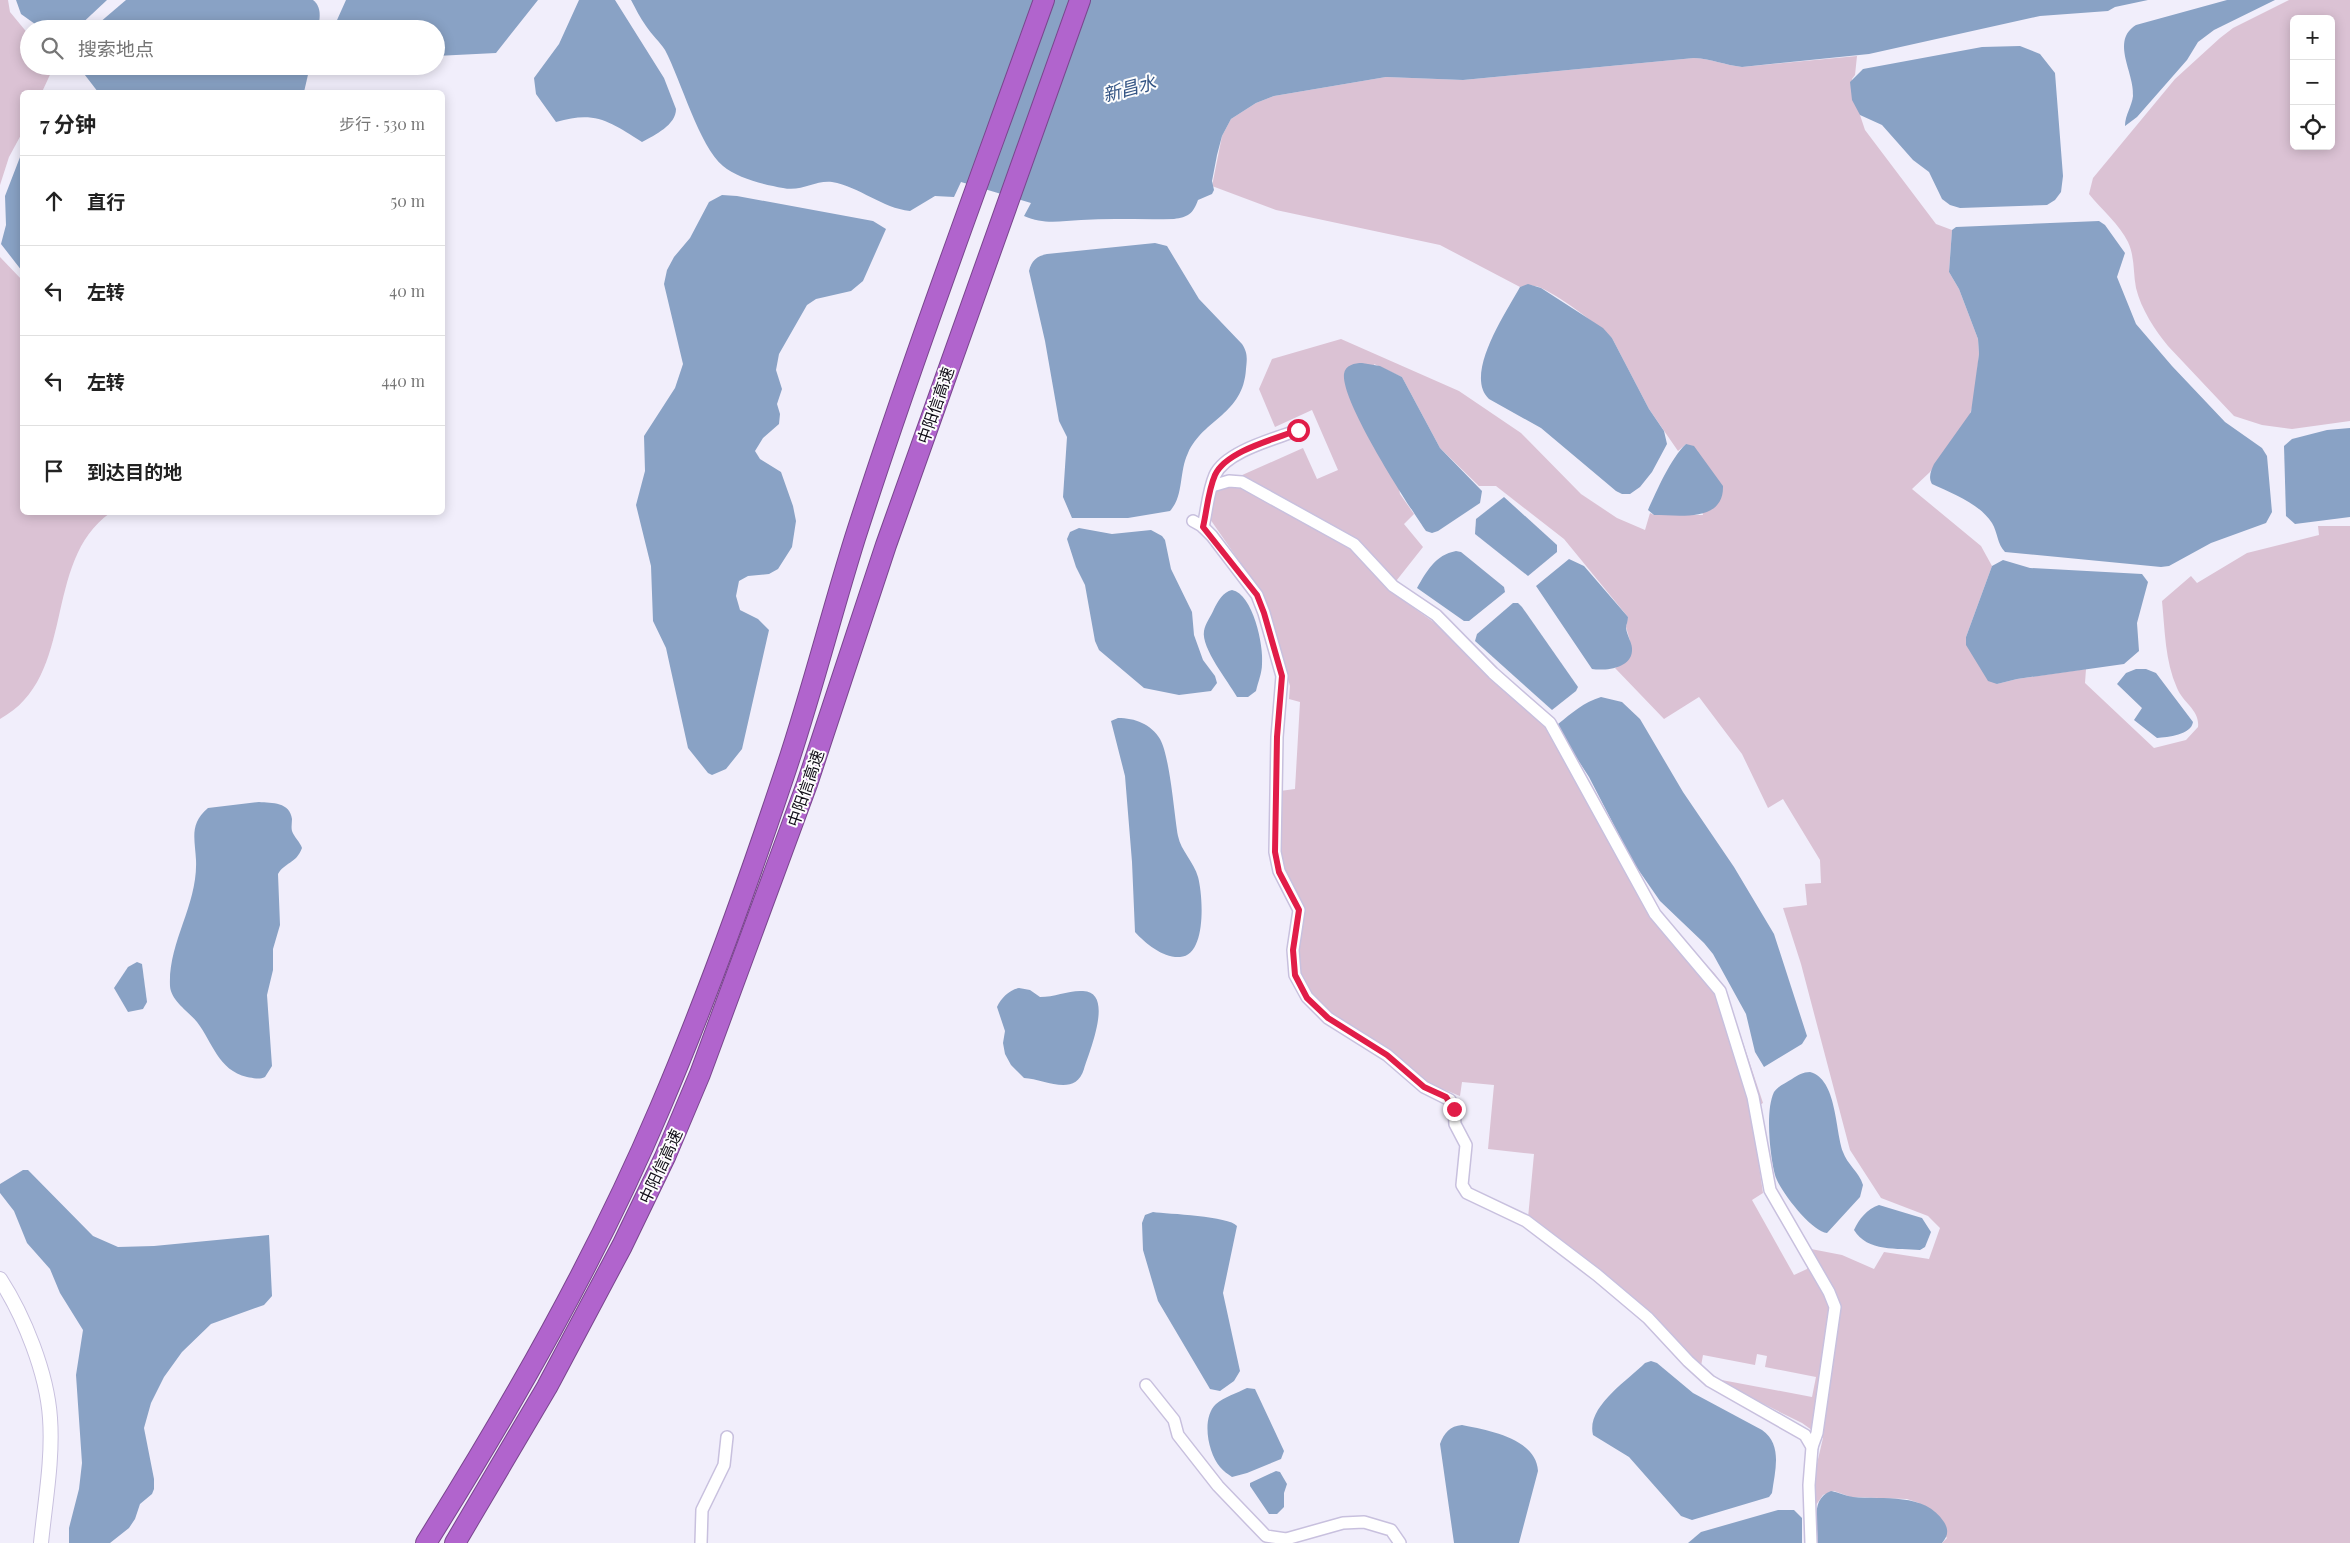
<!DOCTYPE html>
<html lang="zh">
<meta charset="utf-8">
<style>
body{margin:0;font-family:"Playfair Display","Noto Sans SC",serif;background:#f2f2f2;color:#222}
.controls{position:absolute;right:15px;top:15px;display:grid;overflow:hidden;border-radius:8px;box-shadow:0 2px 12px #0003}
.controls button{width:45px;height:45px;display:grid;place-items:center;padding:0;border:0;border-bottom:1px solid #e0e0e0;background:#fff;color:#222;font:25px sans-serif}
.stop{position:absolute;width:15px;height:15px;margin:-11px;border:4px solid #e11d48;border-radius:50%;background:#fff}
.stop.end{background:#e11d48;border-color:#fff;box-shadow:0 1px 5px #0008}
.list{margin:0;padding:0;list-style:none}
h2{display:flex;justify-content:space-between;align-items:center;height:65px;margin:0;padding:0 20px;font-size:21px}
h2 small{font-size:16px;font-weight:400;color:#767676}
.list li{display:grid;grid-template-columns:32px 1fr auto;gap:15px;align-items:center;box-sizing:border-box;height:90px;padding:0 20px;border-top:1px solid #e0e0e0}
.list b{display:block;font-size:19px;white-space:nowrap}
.list em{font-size:16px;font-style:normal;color:#767676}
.icon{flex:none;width:28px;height:28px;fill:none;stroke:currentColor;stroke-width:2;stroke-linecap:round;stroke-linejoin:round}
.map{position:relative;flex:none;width:2350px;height:1543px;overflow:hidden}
.search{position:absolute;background:#fff;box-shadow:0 2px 12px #0003;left:20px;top:20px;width:425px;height:55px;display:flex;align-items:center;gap:12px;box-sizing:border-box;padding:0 18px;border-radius:28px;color:#767676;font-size:19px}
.panel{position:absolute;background:#fff;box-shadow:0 2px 12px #0003;left:20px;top:90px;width:425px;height:425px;border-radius:8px}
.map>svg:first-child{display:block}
.green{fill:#dbc2d4;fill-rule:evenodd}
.water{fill:#89a2c5}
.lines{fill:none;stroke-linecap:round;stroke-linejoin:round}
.minor-casing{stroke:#c8c0de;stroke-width:14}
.tertiary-casing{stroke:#c8c0de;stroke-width:16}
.motorway-casing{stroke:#79468d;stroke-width:22}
.minor{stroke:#fff;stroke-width:11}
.tertiary{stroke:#fff;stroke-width:14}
.motorway{stroke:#b164cd;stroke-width:20}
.route{stroke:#e11d48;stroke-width:6}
.labels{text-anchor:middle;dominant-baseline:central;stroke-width:4;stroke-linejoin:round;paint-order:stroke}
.street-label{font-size:16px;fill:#100d17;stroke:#fdfdfd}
.water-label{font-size:18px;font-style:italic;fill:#335484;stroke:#fdfdfd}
</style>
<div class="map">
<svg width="2350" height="1543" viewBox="0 0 2350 1543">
<rect width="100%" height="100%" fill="#f1eefb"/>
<g class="green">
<polygon points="0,0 8,0 10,12 29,35 29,66 54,66 42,92 22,92 22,133 9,157 0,185"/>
<path d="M 2289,0 L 2350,0 L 2350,421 L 2292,429 L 2262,425 L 2234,416 L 2168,346 C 2155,330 2141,309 2136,288 C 2133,273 2135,257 2128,242 C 2120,225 2101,209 2089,194 L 2093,178 L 2175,79 L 2220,38 L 2233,28 ZM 2294,19 L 2331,19 L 2331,146 L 2294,146 Z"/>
<path d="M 1857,56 L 1855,75 L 1852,79 L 1860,115 L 1865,130 L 1936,224 L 1952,230 L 1949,272 L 1959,289 L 1978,339 L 1979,354 L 1974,402 L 1969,417 L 1930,472 L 1912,489 L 1981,546 L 1992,566 L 1966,637 L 1997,684 L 2017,679 L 2086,669 L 2085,683 L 2154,748 L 2186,740 L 2198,727 C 2200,710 2183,703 2177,688 C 2165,661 2165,631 2162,601 L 2191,576 L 2197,583 L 2247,553 L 2319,535 L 2318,526 L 2350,526 L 2350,1543 L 1942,1543 L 1947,1538 L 1919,1503 L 1907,1499 L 1851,1497 L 1834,1491 L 1823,1495 L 1816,1505 L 1815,1472 L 1823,1438 L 1802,1423 L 1711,1378 L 1812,1397 L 1816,1377 L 1765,1367 L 1767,1356 L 1757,1354 L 1755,1365 L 1703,1355 L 1701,1366 L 1645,1308 L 1592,1264 L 1528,1218 L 1534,1154 L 1488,1149 L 1494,1085 L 1462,1082 L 1460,1096 L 1415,1078 L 1344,1025 L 1314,1000 L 1302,978 L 1298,958 L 1303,914 L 1285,870 L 1280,848 L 1280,791 L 1295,789 L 1300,702 L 1289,699 L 1290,686 L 1264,597 L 1210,519 L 1215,490 L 1231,480 L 1303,448 L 1317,479 L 1338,470 L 1312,410 L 1275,427 L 1259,389 L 1272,359 L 1341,339 L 1459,391 L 1521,433 L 1581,494 L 1617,518 L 1645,530 L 1650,513 L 1654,515 L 1703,515 L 1686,444 L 1678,451 L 1649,409 L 1612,338 C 1600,326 1555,293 1539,287 C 1532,285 1527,285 1520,287 L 1440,245 L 1276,210 L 1212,186 L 1222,136 L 1231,119 L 1256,103 L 1274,96 L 1386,77 L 1463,80 L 1694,58 C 1712,59 1725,65 1742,67 ZM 1374,364 L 1402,377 L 1440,448 L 1479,486 L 1496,486 L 1564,539 L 1628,617 L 1626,627 L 1630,641 L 1624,663 L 1615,668 L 1664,719 L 1699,697 L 1742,754 L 1768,808 L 1783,799 L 1820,860 L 1821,883 L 1805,884 L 1807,905 L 1783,908 L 1801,964 L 1850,1150 L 1881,1198 L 1928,1216 L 1940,1228 L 1929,1259 L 1884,1252 L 1874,1269 L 1842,1255 L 1811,1249 L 1807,1269 L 1794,1275 L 1752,1200 L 1763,1193 L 1751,1110 L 1763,1103 L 1725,988 L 1715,974 L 1657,911 L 1545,726 L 1457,639 L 1389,590 L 1423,547 L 1404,524 L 1414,514 L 1400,494 Z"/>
<path d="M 0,257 L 22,280 L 22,512 L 110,513 C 41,562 78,677 0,719 Z"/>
</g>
<g class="water">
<polygon points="16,0 107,0 76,29 42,29 21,14"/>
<path d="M 126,0 L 313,0 C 322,7 320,18 318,29 L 92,29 Z"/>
<polygon points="346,0 538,0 496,53 436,56 436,29 333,29"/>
<path d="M 579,0 L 615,0 L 664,78 L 676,109 C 676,125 655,135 642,142 C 610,122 596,110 556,122 L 536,94 L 534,78 L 559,44 Z"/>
<path d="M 631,0 L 2148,0 L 2115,7 L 2108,11 L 2040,16 L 1869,54 L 1742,67 C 1725,65 1712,59 1694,58 L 1463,80 L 1386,77 L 1274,96 L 1256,103 L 1231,119 L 1222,136 L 1217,155 L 1212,181 L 1214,190 L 1212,194 L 1198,200 C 1193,214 1188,217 1174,219 C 1143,220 1112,218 1081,220 C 1061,221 1044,225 1024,216 L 1031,203 L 961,182 L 954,197 L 935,196 L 910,211 C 882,208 860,187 832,182 C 815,180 802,192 783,188 C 765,185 737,178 723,166 C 699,146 681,80 665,50 C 660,42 652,35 646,26 C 640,18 636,9 631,0 Z"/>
<path d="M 2227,0 L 2275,0 L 2214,30 L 2198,42 L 2187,60 L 2137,117 L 2125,126 C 2125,115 2132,106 2133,96 C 2135,73 2110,41 2136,25 Z"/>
<polygon points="2020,46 2040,54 2055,73 2063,176 2061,192 2055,200 2047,205 1960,208 1950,205 1942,199 1929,172 1913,160 1882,125 1860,115 1852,100 1850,82 1863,69 1982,47"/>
<polygon points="78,66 310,66 304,92 98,92"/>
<polygon points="22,152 22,271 1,244 6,225 5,196"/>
<polygon points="722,195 737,196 873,221 886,229 863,281 851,291 816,299 807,305 779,354 776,370 782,389 777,404 780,414 779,424 763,438 755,451 760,459 781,472 793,506 796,521 792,547 778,569 769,574 748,576 739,581 736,596 740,610 758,619 769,630 742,749 726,769 712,775 708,773 688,748 666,648 653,621 651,566 636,505 645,471 644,436 675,388 683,364 664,284 667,270 674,257 690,238 709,202"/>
<path d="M 2099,221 L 2105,225 L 2125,253 L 2117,277 L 2136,324 L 2172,366 L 2225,422 L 2262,448 L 2267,456 L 2272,512 L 2266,523 L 2211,543 L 2169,566 L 2161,567 L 2005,552 C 1997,544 1998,533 1992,523 C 1979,503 1953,494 1932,484 C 1928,477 1931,471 1934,464 L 1971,412 L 1979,354 L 1978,339 L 1959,289 L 1949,272 L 1952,230 L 1956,227 Z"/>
<path d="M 1155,243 L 1167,246 L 1199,299 L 1242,344 C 1248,353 1247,359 1246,369 C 1243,415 1204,418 1188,453 C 1179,471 1184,496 1170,511 L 1128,518 L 1072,518 L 1063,497 L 1067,437 L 1059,421 L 1045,341 L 1029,271 C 1031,261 1037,256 1047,254 Z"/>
<path d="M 1528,284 L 1541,288 L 1603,328 L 1612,338 L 1649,409 L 1664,431 L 1667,444 L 1652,472 L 1640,487 L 1630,494 L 1622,494 L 1616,491 L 1541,428 L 1489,399 C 1463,375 1507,311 1520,287 Z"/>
<path d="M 1362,363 L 1380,366 L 1402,377 L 1440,448 L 1482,491 L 1480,503 L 1438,531 L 1432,533 L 1426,531 C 1408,505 1341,402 1344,374 C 1345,365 1355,363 1362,363 Z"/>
<polygon points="2350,428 2350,517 2295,524 2286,516 2284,446 2292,439 2327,430"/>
<path d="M 1686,444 L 1694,446 L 1723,486 C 1724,523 1678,515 1654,515 L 1648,510 C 1657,490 1671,458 1686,444 Z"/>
<polygon points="1504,497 1557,545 1557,552 1528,576 1475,534 1476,519"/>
<polygon points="1079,528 1112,534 1151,530 1162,536 1165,540 1171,569 1192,612 1194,635 1203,660 1215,676 1217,683 1211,691 1179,695 1144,688 1099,650 1095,641 1085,585 1076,567 1067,539 1070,532"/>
<path d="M 1456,551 L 1461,552 L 1504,587 L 1505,592 L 1469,621 L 1464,621 L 1417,588 C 1427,571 1435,555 1456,551 Z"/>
<path d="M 1569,559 L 1584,566 L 1628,617 C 1628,621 1626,625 1626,628 C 1627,636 1633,644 1632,651 C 1631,669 1604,671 1592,669 L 1536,586 Z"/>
<polygon points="2003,560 2030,568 2142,574 2148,582 2137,623 2139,651 2124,664 2017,679 1997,684 1988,681 1966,645 1966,637 1992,566"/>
<path d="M 1232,590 C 1253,594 1264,646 1262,664 C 1262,673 1258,682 1256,691 L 1248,697 L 1237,697 C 1228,681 1201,648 1204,631 C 1205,624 1211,616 1214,609 C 1218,601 1223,592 1232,590 Z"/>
<polygon points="1513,603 1518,603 1522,607 1578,687 1576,691 1552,710 1475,641 1477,634"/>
<path d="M 2136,669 L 2146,669 L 2156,673 L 2193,722 C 2191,735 2168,737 2157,738 L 2134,720 L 2142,708 L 2117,684 L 2126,673 Z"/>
<path d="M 1601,697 L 1622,702 L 1640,719 L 1683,792 L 1734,867 L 1774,934 L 1807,1036 L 1802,1044 L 1764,1067 L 1755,1052 L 1746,1014 L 1713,954 L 1704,943 L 1660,901 L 1633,862 L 1589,777 L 1560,732 L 1558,724 C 1572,713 1584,702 1601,697 Z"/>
<path d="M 1118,718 C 1135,718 1151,724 1160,739 C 1170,757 1174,813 1178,836 C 1181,851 1194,862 1198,877 C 1203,895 1207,956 1180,957 C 1163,958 1146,944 1135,932 L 1132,862 L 1125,776 L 1111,721 Z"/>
<path d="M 259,802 C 272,803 290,802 292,819 C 292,823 291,827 292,831 C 294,837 300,842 302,848 C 296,864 285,862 278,874 L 280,925 L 273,949 L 273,970 L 267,995 L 272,1066 L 265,1077 C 259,1080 254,1078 247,1077 C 218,1070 213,1043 197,1022 C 189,1012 171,1001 170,986 C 168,942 198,905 196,860 C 195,839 189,824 208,808 Z"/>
<polygon points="137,962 142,964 147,1002 143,1009 128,1012 114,988 128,967"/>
<path d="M 1019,988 L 1030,990 L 1040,997 C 1055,997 1069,990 1083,991 C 1115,992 1089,1052 1084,1069 C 1075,1098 1045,1079 1024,1078 L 1011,1065 L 1005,1054 L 1003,1043 L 1005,1031 L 997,1007 C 1001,998 1009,990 1019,988 Z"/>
<path d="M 1810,1072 C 1837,1079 1835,1130 1843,1152 C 1847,1164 1859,1172 1863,1185 L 1860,1197 L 1827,1233 C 1812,1232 1779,1190 1775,1175 C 1770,1155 1765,1111 1774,1092 C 1778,1086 1786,1083 1792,1079 C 1798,1075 1803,1072 1810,1072 Z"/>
<polygon points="23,1170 28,1170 93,1236 118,1247 154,1246 269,1235 272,1296 264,1305 211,1324 182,1352 164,1377 151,1403 144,1428 154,1479 154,1489 152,1494 140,1504 135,1519 129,1528 110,1543 69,1543 69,1528 79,1489 82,1463 76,1375 83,1330 60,1293 50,1269 27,1243 14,1211 0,1193 0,1184"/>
<path d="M 1879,1205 L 1922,1218 L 1931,1232 L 1925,1247 L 1920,1250 C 1898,1248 1867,1252 1854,1230 C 1859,1219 1867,1209 1879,1205 Z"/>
<path d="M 1153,1212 C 1168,1214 1229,1216 1237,1226 L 1223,1293 L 1240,1371 L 1234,1381 L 1220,1391 L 1210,1389 L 1158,1301 L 1143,1250 L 1142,1223 L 1145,1215 Z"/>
<path d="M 1651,1361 L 1657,1363 L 1693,1393 L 1762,1430 C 1783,1445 1775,1470 1772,1493 L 1769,1497 L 1692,1520 L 1681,1516 L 1629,1457 L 1593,1435 C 1586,1407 1627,1381 1645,1363 Z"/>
<path d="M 1247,1388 L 1255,1389 L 1284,1451 L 1281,1459 L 1247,1473 L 1232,1477 C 1228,1474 1223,1471 1220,1467 C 1208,1453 1201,1418 1216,1404 C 1224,1397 1237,1393 1247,1388 Z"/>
<path d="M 1462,1425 C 1487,1430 1536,1438 1538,1471 L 1519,1543 L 1454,1543 L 1440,1444 C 1444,1433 1450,1426 1462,1425 Z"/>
<polygon points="1276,1471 1280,1472 1287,1484 1284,1493 1284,1507 1277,1514 1269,1514 1250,1486 1250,1483"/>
<path d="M 1831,1491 C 1838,1492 1845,1496 1853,1497 C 1883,1500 1925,1492 1944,1522 C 1949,1530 1948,1536 1942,1543 L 1817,1543 C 1819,1524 1809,1500 1831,1491 Z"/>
<polygon points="1778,1510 1794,1510 1802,1518 1802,1543 1688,1543 1701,1532"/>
</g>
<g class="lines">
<g class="minor-casing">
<g id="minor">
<polyline points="1212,486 1229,481 1242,482 1354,544 1393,586 1436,615 1493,673 1550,723 1655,914 1720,991 1753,1097 1770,1190 1829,1292 1835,1307 1817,1433 1812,1447"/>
<polyline points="1193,521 1202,526 1212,536 1257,595 1264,613 1282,676 1277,737 1275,852 1279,871 1299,910 1293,950 1295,975 1307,997 1328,1018 1387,1055 1424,1087 1450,1100 1454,1109 1455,1124 1466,1145 1462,1185 1467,1193 1526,1221 1597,1275 1648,1318 1688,1361 1710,1381 1805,1435 1812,1447 1809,1485 1811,1543"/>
<path d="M 1203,527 C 1207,510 1208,491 1215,475 C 1226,451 1275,439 1298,430"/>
<polyline points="1146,1385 1174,1420 1178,1435 1218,1486 1266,1536 1286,1539 1343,1523 1364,1522 1391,1530 1400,1543"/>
<polyline points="701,1543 702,1510 724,1465 727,1437"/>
</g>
</g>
<g class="tertiary-casing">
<path id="tertiary" d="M 0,1279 C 24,1316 47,1373 50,1418 C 53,1459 45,1502 41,1543"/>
</g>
<g class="motorway-casing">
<g id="motorway">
<path d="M 426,1543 C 513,1404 596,1259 660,1108 C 706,1000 746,889 783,778 C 810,699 830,618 855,538 C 913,357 980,179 1044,0"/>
<polyline points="455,1543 547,1387 622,1246 665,1157 700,1074 807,784 886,545 1080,0"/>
</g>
</g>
<use href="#minor" class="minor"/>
<use href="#tertiary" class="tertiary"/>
<use href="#motorway" class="motorway"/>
</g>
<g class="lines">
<path class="route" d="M 1298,430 C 1275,439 1226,451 1215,475 C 1208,491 1207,510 1203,527 L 1257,595 L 1264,613 L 1282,676 L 1277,737 L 1275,852 L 1279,872 L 1299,910 L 1293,950 L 1295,975 L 1307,998 L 1328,1018 L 1387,1055 L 1424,1087 L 1446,1097 L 1454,1109"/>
</g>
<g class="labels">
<g class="street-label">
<text transform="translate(935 405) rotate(-71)">中阳信高速</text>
<text transform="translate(805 788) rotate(-71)">中阳信高速</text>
<text transform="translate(660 1166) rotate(-65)">中阳信高速</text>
</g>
<g class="water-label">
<text transform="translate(1129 88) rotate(-15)">新昌水</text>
</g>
</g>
</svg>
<div class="controls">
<button>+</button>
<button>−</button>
<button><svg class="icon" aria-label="locate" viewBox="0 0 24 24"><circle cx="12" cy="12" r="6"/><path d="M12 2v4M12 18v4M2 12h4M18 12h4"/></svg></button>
</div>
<div class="stop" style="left:1298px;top:430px"></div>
<div class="stop end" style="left:1454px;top:1109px"></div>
<div class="search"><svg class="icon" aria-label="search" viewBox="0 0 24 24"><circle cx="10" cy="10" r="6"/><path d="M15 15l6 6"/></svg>搜索地点</div>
<section class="panel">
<h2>7 分钟<small>步行 · 530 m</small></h2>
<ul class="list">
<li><svg class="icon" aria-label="ahead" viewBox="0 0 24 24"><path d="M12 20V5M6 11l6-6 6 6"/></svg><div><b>直行</b></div><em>50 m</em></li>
<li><svg class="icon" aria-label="left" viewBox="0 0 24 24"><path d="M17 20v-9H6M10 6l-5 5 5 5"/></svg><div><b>左转</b></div><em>40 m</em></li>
<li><svg class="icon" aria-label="left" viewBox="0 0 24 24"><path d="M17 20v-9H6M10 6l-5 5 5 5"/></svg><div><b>左转</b></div><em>440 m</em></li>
<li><svg class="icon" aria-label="arrive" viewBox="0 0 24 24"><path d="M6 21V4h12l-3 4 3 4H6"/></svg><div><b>到达目的地</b></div></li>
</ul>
</section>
</div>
